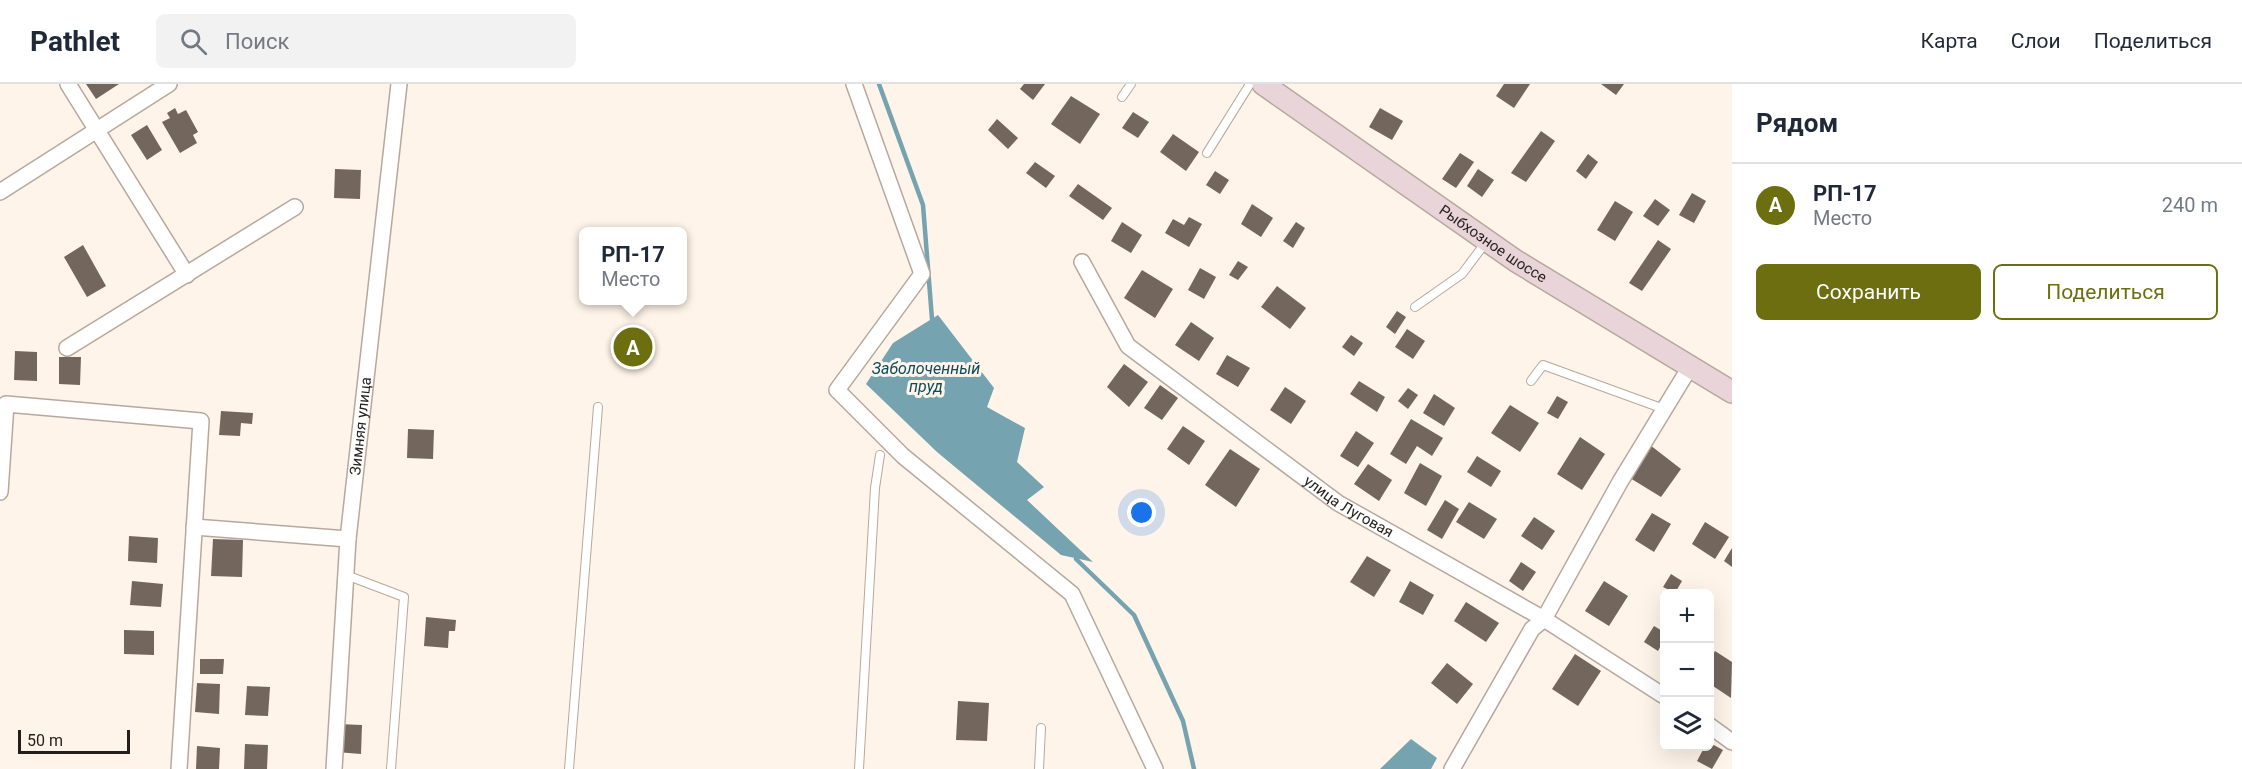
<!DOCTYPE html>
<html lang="ru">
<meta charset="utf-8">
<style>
body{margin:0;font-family:Roboto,sans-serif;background:#f2f2f3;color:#1f2937}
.controls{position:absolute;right:18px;bottom:18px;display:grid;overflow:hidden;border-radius:9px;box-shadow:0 6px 24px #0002}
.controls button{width:54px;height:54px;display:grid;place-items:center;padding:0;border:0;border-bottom:2px solid #e0e1e3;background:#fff;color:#1f2937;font:30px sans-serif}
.scale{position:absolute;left:18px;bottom:15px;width:112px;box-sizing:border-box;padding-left:6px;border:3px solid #241f1a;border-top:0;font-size:16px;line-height:21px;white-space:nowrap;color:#241f1a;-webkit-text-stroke:4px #fff4e9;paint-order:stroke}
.you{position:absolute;left:1142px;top:429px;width:21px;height:21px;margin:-15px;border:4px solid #fff;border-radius:50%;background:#1a73e8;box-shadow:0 0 0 9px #1a73e833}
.badge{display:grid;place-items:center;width:39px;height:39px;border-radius:50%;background:#6c6e10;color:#fff;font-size:20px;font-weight:700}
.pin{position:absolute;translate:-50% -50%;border:3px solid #fff;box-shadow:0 2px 6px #0006}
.popup{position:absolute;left:579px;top:143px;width:108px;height:78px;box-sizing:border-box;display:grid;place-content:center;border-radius:9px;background:#fff;filter:drop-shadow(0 2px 4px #0005);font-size:20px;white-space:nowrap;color:#747a83}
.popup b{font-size:22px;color:#1f2937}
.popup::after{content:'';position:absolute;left:50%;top:100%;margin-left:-12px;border:12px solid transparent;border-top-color:#fff}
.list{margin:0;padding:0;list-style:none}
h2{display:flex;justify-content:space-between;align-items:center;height:78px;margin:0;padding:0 24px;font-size:26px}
h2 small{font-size:20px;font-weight:400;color:#747a83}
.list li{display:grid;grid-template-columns:39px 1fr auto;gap:18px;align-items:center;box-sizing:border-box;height:84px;padding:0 24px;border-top:2px solid #e0e1e3}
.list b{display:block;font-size:22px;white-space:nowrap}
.list p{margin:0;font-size:20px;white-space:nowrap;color:#747a83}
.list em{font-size:20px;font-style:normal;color:#747a83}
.actions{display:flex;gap:12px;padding:18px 24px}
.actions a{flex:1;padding:14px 0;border:2px solid #6c6e10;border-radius:9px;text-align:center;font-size:21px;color:#6c6e10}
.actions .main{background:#6c6e10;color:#fff}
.icon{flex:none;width:33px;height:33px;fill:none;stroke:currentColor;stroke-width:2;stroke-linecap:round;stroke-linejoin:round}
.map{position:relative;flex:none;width:1732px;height:685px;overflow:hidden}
header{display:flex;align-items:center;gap:36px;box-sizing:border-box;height:84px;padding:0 30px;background:#fff;border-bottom:2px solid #e0e1e3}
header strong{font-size:28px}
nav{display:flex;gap:33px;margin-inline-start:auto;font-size:21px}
.search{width:420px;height:54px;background:#f2f2f3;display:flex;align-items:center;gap:15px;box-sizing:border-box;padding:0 21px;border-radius:9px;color:#747a83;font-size:22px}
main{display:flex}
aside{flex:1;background:#fff}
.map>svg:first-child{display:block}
.water{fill:#76a3b0}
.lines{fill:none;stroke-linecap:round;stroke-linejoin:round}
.stream{stroke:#76a3b0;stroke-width:4.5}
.building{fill:#73675d}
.service-casing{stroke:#b6a89d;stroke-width:10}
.minor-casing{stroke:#b6a89d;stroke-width:18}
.secondary-casing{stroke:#b6a89d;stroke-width:24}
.service{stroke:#fff;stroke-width:8}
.minor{stroke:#fff;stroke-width:15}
.secondary{stroke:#e9d4da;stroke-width:21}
.labels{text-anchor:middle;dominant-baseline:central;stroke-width:6;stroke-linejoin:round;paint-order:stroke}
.street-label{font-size:15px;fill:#241f1a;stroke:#fff4e9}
.water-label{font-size:16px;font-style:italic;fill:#084c5a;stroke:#fff4e9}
</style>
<header>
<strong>Pathlet</strong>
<div class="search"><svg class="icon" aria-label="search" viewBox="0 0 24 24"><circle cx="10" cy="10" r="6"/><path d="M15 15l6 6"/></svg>Поиск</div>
<nav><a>Карта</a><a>Слои</a><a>Поделиться</a></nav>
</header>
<main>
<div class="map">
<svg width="1732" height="685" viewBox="0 0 1732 685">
<rect width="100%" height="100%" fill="#fff4e9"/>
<g class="water">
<polygon points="938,231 994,304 987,323 1025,344 1017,378 1044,403 1027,416 1093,478 1061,471 937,368 866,300 893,259"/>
<polygon points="1411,655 1437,674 1431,685 1380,685"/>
</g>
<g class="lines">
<g class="stream">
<polyline points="879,0 923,121 932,235"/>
<polyline points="1076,475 1134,531 1183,637 1194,685"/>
</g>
</g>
<g class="building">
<polygon points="86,0 119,0 96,15"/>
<polygon points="1024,0 1045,0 1033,16 1020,5"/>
<polygon points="1504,0 1530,0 1514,24 1496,12"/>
<polygon points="1601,0 1624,0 1616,11"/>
<polygon points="1071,12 1100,30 1080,60 1051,40"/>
<polygon points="175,24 178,30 186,26 198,48 193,51 197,59 180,69 162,38 170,34 167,29"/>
<polygon points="1380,24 1403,37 1392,56 1369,43"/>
<polygon points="1133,28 1149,38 1138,54 1122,44"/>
<polygon points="997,35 1018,54 1008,65 988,46"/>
<polygon points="147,41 162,66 147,76 131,51"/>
<polygon points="1541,47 1555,57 1526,98 1511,89"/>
<polygon points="1173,50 1199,68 1186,87 1160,68"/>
<polygon points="1460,69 1474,78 1456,104 1442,95"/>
<polygon points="1588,70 1598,78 1586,95 1576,87"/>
<polygon points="1035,78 1055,92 1046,104 1026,89"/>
<polygon points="335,85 361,86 360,115 334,114"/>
<polygon points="1478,85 1494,96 1482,113 1467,102"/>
<polygon points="1215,87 1229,96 1220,110 1206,101"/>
<polygon points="1078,100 1112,124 1103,136 1069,112"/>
<polygon points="1692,109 1706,117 1694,139 1679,131"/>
<polygon points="1655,115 1670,126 1658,142 1643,132"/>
<polygon points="1615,117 1633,128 1615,157 1597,146"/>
<polygon points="1252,120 1273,134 1261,153 1241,140"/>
<polygon points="1189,133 1202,140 1189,163 1165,149 1173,135 1184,141"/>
<polygon points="1122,138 1142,151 1131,169 1111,157"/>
<polygon points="1296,138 1305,144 1293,164 1283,157"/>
<polygon points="1658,156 1671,165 1642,207 1629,199"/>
<polygon points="83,161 106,202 87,213 64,173"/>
<polygon points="1238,177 1248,183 1238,196 1229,191"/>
<polygon points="1200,184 1216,193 1204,215 1188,206"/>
<polygon points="1142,186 1173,205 1155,234 1124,214"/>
<polygon points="1277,202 1306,224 1290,245 1261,223"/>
<polygon points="1397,227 1406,233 1395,250 1386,243"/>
<polygon points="1191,238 1214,254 1199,277 1175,261"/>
<polygon points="628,244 645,248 638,281 620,277"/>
<polygon points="1407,245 1425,257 1413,275 1395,263"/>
<polygon points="1351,251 1363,259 1354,272 1342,263"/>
<polygon points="15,267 37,268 37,297 14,296"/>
<polygon points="1227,271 1250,284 1238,303 1216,290"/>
<polygon points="59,273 81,273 80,301 59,300"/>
<polygon points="1124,280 1148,298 1129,323 1107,303"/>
<polygon points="1359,297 1385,313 1377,328 1350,310"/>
<polygon points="1160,301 1178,314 1162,336 1144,324"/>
<polygon points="1285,303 1306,317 1291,340 1270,326"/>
<polygon points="1408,304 1418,311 1408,325 1398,317"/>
<polygon points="1434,310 1455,324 1444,342 1423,329"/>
<polygon points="1557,312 1568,318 1558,335 1547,329"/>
<polygon points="1510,321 1539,339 1520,368 1491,349"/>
<polygon points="221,327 253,329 252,340 241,339 240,352 219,351"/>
<polygon points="1411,335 1443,354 1432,372 1417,362 1406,380 1390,370"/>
<polygon points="1183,342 1205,357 1189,381 1167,365"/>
<polygon points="408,345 434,346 433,375 407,374"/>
<polygon points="1356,347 1374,359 1358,383 1340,372"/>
<polygon points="1580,353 1605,370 1582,406 1557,390"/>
<polygon points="1650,361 1681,385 1661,413 1630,394"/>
<polygon points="1230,365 1260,385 1236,423 1205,401"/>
<polygon points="1477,372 1501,387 1491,403 1467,388"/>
<polygon points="1420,379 1442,392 1426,422 1404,409"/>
<polygon points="1368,380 1392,396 1379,417 1354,400"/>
<polygon points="1445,416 1459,425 1442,455 1427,446"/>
<polygon points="1469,418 1497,435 1484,455 1456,438"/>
<polygon points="1652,429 1671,440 1654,468 1635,456"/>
<polygon points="1534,433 1555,447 1542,466 1521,452"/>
<polygon points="1705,438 1729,453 1715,475 1692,460"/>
<polygon points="129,452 158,454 157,479 128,477"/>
<polygon points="213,455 243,456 242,493 211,492"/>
<polygon points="1732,464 1732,483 1724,477"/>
<polygon points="1367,472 1391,486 1374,513 1350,498"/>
<polygon points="1521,478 1536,488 1523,507 1509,497"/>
<polygon points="1671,490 1682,497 1675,509 1663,503"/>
<polygon points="132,497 163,500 161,523 130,521"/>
<polygon points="1410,497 1434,511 1423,531 1399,518"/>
<polygon points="1604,497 1628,512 1609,542 1585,527"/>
<polygon points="1466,518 1499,539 1486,558 1454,537"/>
<polygon points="426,533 456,536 455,547 449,547 448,564 424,562"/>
<polygon points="1654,542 1664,548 1664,556 1658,567 1644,558"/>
<polygon points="124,546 154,547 154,571 124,570"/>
<polygon points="1715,567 1732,578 1731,614 1710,600 1710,576"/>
<polygon points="1575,570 1601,587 1578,622 1552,605"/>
<polygon points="200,575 224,575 223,590 200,590"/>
<polygon points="1447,579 1473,600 1457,620 1431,599"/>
<polygon points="197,599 220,600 219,630 195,628"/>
<polygon points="247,602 270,603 268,632 245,631"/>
<polygon points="958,617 989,619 987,657 956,656"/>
<polygon points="338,640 362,641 361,670 336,668"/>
<polygon points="1710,659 1723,666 1712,685 1697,677 1705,662 1710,662"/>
<polygon points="245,660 268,661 267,685 244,685"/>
<polygon points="197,662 220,664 219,685 196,685"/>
</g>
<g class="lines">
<g class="service-casing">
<g id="service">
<polyline points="1122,13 1131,0"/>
<polyline points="1207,69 1250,0"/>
<polyline points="1415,223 1462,190 1486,158"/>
<polyline points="1531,297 1543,281 1664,325"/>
<polyline points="346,491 404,513 391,685"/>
<polyline points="569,685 598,323"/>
<polyline points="859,685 875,404 880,371"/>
<polyline points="1039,685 1041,644"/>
</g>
</g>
<g class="minor-casing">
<g id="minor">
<polyline points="68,0 187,191"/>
<polyline points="854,0 922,190 837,306 903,372 1072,510 1155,685"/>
<polyline points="0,108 169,0"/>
<path id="s1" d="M 1082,178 L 1128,262 L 1338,419 L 1544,535 L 1664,612"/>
<polyline points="67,264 295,123"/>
<polyline points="0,408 6,320 201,337 179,685"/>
<polyline points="194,443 348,455"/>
<polyline points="1710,642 1732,658"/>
<path id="s2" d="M 334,685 L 348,455 L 399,0"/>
<polyline points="1452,685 1532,545 1544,535 1620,398 1690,283"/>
</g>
</g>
<g class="secondary-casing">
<g id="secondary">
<path id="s3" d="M 1263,0 L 1516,177 L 1732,308"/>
</g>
</g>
<use href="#service" class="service"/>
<use href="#minor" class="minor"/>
<use href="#secondary" class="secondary"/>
</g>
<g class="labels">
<g class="street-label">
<text stroke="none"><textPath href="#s3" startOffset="280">Рыбхозное шоссе</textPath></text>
<text stroke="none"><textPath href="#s2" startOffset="344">Зимняя улица</textPath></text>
<text stroke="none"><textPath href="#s1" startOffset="369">улица Луговая</textPath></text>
</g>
<g class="water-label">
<text x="926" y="284">Заболоченный<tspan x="926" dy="18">пруд</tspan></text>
</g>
</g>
</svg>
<div class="controls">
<button>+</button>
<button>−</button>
<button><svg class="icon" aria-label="layers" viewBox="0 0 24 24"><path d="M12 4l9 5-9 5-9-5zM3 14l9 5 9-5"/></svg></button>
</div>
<div class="scale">50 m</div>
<div class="you"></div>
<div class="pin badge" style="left:633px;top:263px">A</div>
<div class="popup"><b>РП-17</b>Место</div>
</div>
<aside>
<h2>Рядом<small></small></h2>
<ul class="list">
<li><span class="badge">A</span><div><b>РП-17</b><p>Место</p></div><em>240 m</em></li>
</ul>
<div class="actions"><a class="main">Сохранить</a><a>Поделиться</a></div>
</aside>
</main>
